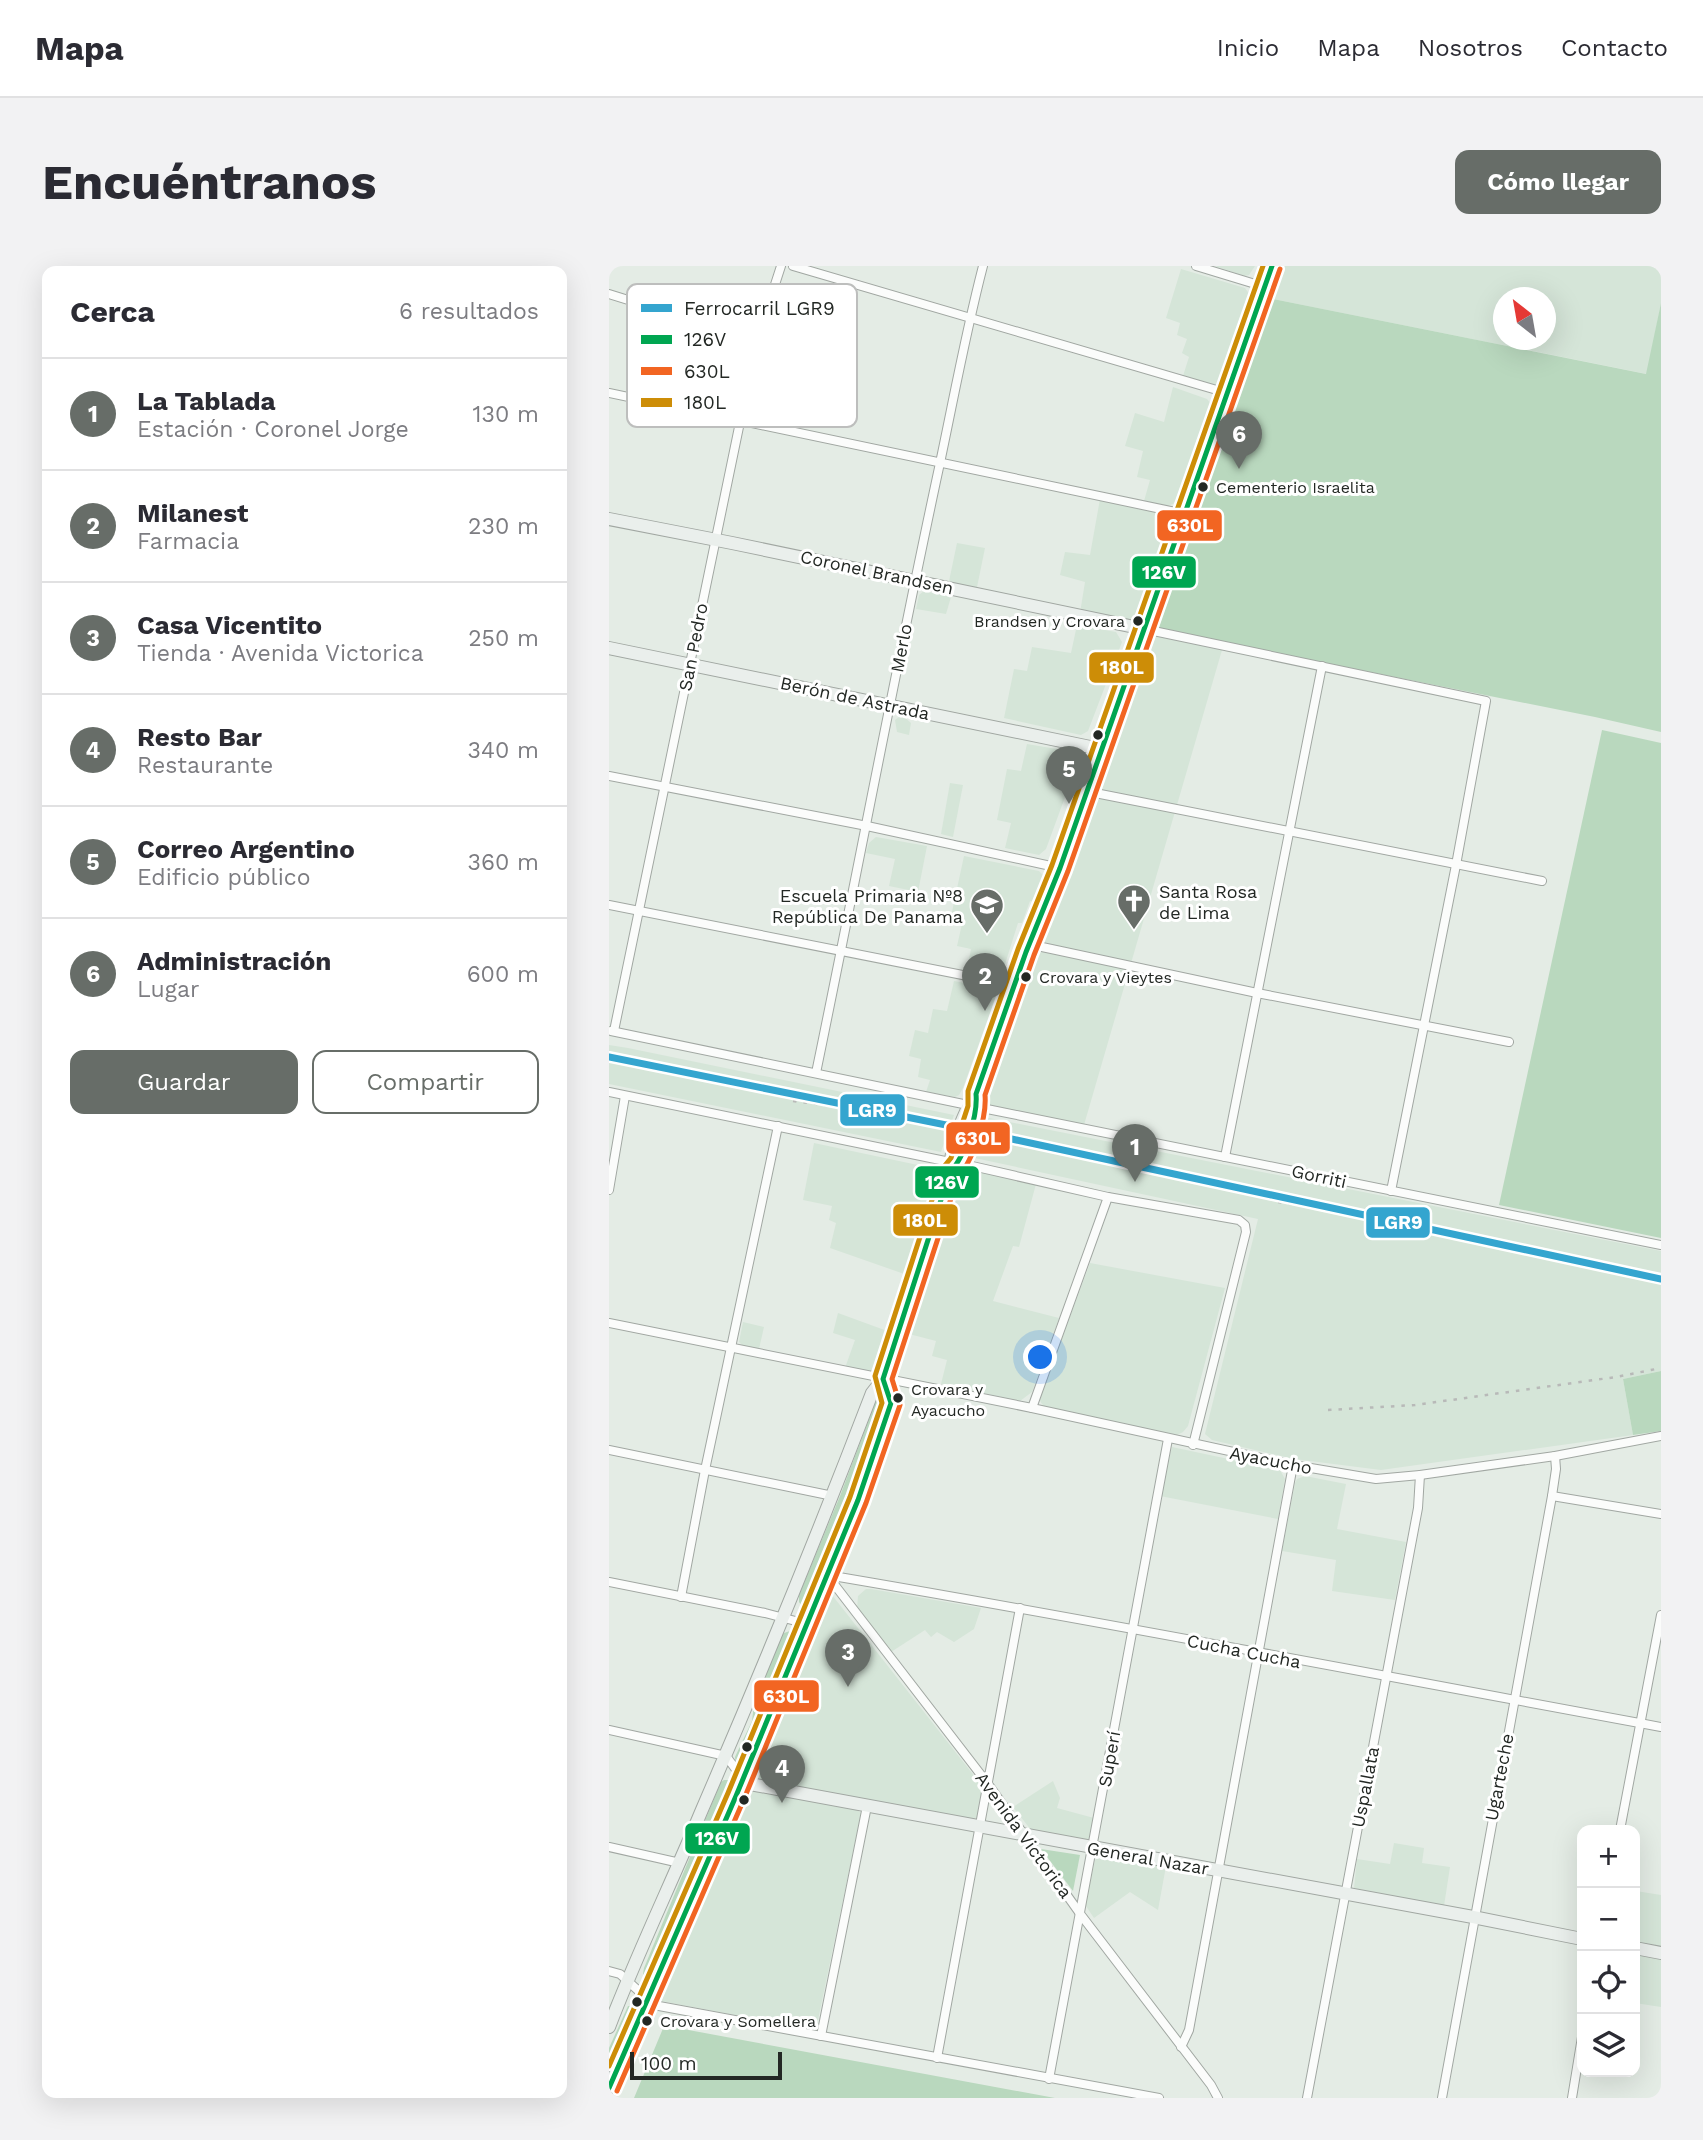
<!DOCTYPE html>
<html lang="es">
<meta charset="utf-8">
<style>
body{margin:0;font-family:"Work Sans",sans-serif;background:#f2f2f3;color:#2b2b33}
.controls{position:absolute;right:21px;bottom:21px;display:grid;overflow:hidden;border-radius:14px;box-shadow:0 7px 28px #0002}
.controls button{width:63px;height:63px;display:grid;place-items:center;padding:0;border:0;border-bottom:2px solid #e1e1e2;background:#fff;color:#2b2b33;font:35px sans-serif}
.compass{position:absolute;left:884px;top:21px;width:63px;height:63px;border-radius:50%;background:#fff;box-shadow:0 7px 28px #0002;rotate:329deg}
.scale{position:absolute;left:21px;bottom:18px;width:152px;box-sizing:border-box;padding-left:7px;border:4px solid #232824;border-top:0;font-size:19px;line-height:24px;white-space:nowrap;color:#232824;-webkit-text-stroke:5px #fff;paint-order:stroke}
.you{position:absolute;left:432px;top:1092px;width:24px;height:24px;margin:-18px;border:5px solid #fff;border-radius:50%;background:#1a73e8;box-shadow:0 0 0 10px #1a73e833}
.badge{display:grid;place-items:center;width:46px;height:46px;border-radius:50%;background:#676d68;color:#fff;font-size:23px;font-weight:700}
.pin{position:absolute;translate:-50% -58px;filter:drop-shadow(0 2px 4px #0008)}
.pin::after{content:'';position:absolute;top:37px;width:24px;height:21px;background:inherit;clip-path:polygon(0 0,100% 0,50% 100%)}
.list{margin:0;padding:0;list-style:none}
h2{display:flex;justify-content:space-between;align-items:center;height:91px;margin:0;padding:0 28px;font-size:30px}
h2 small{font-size:23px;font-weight:400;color:#7c7c81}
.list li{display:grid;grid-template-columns:46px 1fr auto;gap:21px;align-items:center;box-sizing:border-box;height:112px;padding:0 28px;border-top:2px solid #e1e1e2}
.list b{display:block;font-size:26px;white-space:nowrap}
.list p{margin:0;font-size:23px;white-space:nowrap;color:#7c7c81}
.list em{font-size:23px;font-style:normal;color:#7c7c81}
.actions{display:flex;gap:14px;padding:21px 28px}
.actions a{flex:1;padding:16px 0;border:2px solid #676d68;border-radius:14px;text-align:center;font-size:24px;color:#676d68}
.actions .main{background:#676d68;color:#fff}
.icon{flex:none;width:38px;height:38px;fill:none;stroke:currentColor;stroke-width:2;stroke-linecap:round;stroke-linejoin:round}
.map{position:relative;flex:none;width:1052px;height:1832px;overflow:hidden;border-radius:14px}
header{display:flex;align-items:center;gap:42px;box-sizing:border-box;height:98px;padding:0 35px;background:#fff;border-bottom:2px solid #e1e1e2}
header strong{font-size:33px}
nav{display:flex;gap:38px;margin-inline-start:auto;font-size:24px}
.intro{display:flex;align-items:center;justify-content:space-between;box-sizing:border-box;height:168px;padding:0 42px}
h1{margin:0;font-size:49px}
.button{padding:18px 32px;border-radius:14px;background:#676d68;color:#fff;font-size:24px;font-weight:700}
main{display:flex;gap:42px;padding:0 42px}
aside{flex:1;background:#fff;border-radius:14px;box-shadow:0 7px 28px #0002}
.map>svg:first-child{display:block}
.built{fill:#d5e5d8;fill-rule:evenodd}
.green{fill:#b9d8be}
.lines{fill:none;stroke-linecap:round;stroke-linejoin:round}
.street-casing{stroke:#a1a7a2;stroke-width:10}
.secondary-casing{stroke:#a1a7a2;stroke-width:14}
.street{stroke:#fbfcfb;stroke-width:8}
.secondary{stroke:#eaefec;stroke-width:12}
.rail{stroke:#b8b9b8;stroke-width:2.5;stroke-dasharray:3.5 7;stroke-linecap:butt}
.bus-1-casing{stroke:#fff;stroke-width:10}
.bus-2-casing{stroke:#fff;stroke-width:10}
.bus-3-casing{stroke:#fff;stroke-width:10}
.bus-1{stroke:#00a651;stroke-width:5}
.bus-2{stroke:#f26522;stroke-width:5}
.bus-3{stroke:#cd8d07;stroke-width:5}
.rail-1-casing{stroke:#fff;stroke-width:12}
.rail-1{stroke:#34a5cf;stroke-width:7}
.bus-dot{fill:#232824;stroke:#fff;stroke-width:2.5}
.labels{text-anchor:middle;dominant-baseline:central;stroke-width:6;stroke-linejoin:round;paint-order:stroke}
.bus-label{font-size:16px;fill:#232824;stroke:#fff;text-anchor:start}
.street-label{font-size:18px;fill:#232824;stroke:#fff}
.poi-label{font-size:18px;fill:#232824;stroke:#fff;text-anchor:start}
.key{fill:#fff;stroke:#bdbebd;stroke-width:2}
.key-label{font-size:19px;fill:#232824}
.line-badge{stroke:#fff;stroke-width:2.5}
.badge-label{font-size:19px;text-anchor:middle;font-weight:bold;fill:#fff}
</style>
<header>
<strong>Mapa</strong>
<nav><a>Inicio</a><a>Mapa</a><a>Nosotros</a><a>Contacto</a></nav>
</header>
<div class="intro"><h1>Encuéntranos</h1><a class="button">Cómo llegar</a></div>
<main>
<aside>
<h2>Cerca<small>6 resultados</small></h2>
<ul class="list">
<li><span class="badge">1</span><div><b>La Tablada</b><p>Estación · Coronel Jorge</p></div><em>130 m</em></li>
<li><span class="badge">2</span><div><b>Milanest</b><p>Farmacia</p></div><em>230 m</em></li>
<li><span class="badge">3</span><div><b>Casa Vicentito</b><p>Tienda · Avenida Victorica</p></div><em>250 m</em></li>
<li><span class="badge">4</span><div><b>Resto Bar</b><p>Restaurante</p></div><em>340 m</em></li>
<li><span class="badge">5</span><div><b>Correo Argentino</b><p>Edificio público</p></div><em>360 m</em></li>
<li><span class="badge">6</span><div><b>Administración</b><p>Lugar</p></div><em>600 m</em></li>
</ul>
<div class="actions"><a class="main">Guardar</a><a>Compartir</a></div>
</aside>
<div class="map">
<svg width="1052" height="1832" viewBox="0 0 1052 1832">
<rect width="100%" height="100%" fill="#e4ece5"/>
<g class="built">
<polygon points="606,0 646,0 640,9 635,10"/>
<path d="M 676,0 L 1052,0 L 1052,37 L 1038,108 L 664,33 ZM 894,32 L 936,32 L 936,74 L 894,74 Z"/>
<polygon points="572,3 636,22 641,29 611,117 606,121 573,113 580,91 573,87 578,73 568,69 571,57 557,52"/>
<polygon points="564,121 598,133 602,138 602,145 569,233 564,238 558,240 535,235 541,214 528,211 534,185 516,180 526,147 555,156"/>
<polygon points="491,233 557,247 561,252 562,257 528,352 524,355 471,347 476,316 451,309 456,286 481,289"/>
<polygon points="348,277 376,282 367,326 339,320"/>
<polygon points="315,325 342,331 337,348 307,343 310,329"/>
<polygon points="468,359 507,366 513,376 479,465 472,469 395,452 405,403 418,405 423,381 462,387"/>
<polygon points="545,370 613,384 475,859 384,841 379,838 376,832 534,378 537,373"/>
<polygon points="293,449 302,457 300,469 288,466 286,454"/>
<polygon points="418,478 466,486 470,493 437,583 430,589 396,582 402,557 388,554 398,503 412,505"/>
<polygon points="341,517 354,519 344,571 332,568"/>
<polygon points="267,571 318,580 309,626 280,620 286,593 257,587 260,577"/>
<polygon points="355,590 430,605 434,609 427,636 421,635 413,657 409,657 392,711 358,703 362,683 348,680 353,658 341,655"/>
<polygon points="345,715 383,722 387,730 354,822 350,829 346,831 317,826 321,814 309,811 312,793 300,790 306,764 319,767 324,743 338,745"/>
<polygon points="0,779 19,782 345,849 332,886 0,818"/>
<polygon points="375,851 1052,985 1052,1105 1014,1113 1024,1169 772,1204 685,1193 603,1174 596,1168 649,953 361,891"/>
<polygon points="205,877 323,902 331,907 334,912 301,1010 221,982 227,957 220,954 223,940 194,934"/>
<polygon points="366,905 427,918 410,981 404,980 384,1035 450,1052 423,1126 411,1135 332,1118 338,1094 323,1090 327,1075 300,1068 354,913"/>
<polygon points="481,997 616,1022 579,1160 574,1166 568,1169 436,1141 433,1138 430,1133"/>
<polygon points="229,1047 281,1066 265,1105 261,1107 236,1102 246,1074 224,1067"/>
<polygon points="134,1056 155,1061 150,1083 134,1080 130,1076"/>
<polygon points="563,1181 671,1204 676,1213 669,1253 551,1230"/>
<polygon points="696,1210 737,1218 728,1263 797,1276 786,1334 723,1325 727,1294 673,1285 686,1217 688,1213"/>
<polygon points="257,1323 262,1323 372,1342 365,1363 345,1376 328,1366 322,1371 316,1364 282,1386 248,1343 249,1330"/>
<polygon points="223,1329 374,1521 370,1550 365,1553 144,1512 143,1507 214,1334 216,1331"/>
<polygon points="444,1515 451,1532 448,1542 485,1552 483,1571 478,1575 422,1564 404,1541"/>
<polygon points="143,1523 247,1543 252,1547 208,1759 200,1763 52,1735 48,1731 49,1724 135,1527"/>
<polygon points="785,1577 815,1582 813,1597 841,1601 835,1640 745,1622 748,1593 781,1598"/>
<polygon points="492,1589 557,1600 549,1644 521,1626 485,1652 477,1640 477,1636 486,1594"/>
<polygon points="1027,1625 1052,1629 1052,1680 1026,1675"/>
<polygon points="1026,1687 1052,1692 1052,1741 1026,1737"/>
</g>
<g class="green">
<polygon points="664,33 1037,108 1052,37 1052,466 986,451 551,364 549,356"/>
<polygon points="993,464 1052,477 1052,972 890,939"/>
<polygon points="1052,1105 1052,1165 1024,1169 1014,1113"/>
<polygon points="268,1132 275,1135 276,1140 245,1233 201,1337 193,1340 190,1336 190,1329 231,1230"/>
<polygon points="181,1365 185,1371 184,1377 133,1497 127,1500 126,1491 143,1455 145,1438 171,1372 175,1367"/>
<polygon points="115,1514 120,1514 123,1521 46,1707 43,1712 37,1712 34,1708 35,1702 112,1516"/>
<polygon points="432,1583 471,1589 464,1625"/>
<polygon points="19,1740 24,1740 28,1744 0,1814 0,1782"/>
<polygon points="55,1760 58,1760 446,1832 25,1832"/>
</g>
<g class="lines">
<g class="street-casing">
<g id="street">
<polyline points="184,0 618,127"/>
<polyline points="587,0 656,21"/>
<polyline points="0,28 148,74"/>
<polyline points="0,127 576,248"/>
<polyline points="535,363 877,435 847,599 782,925"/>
<polyline points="0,510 258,560 451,602"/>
<polyline points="476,525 933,615"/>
<polyline points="0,639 404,719"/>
<polyline points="419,678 648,727 900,776"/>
<polyline points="2,765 359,839"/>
<polyline points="5,765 148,74 172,0"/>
<path d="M 207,807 C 249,604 287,400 331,197 C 345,131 357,65 374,0"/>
<polyline points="0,826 341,896"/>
<polyline points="368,841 1052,979"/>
<polyline points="616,891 713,400"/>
<polyline points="350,897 499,931 630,954 636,959 637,966 584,1179"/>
<polyline points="0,924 16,830"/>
<polyline points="0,1057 423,1142 684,1199 767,1213 811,1209 946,1190 1052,1170"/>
<polyline points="423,1142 499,931"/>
<polyline points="0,1184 224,1230"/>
<polyline points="943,1230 1052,1248"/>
<path d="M 218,1309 C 497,1356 774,1410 1052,1461"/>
<polyline points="218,1309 379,1518 472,1649 602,1819 609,1832"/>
<polyline points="0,1316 156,1347 198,1358"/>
<polyline points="72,1331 96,1204 169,860"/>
<polyline points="0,1464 117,1490 134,1513"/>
<polyline points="1011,1564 1052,1349"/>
<polyline points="0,1581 71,1597"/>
<polyline points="0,1705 11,1708 44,1738 50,1740 550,1832"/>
<polyline points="212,1770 258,1540"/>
<polyline points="572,1781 580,1764 684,1199"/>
<polyline points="328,1792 411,1342"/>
<polyline points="440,1813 559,1173"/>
<polyline points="698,1832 809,1242 811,1209"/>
<polyline points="833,1832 943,1230 947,1203 946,1190"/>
<polyline points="963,1832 973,1771"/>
</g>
</g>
<g class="secondary-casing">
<g id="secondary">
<polyline points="0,253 123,277 535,363"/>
<polyline points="0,382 491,483"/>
<polyline points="341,906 350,897 368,841 367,829"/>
<polyline points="134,1513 141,1518 864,1651 973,1673"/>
<polyline points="1026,1682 1052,1687"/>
<path d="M 0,1761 C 28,1688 62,1618 92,1546 C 152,1407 209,1268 263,1127 L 274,1113 L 341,906 C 341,884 354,846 367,828 L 422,670 L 451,602 L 663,0"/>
<polyline points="0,1822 127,1530 249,1234 282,1137 274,1113"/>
</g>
</g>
<use href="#street" class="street"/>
<use href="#secondary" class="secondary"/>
<g class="rail">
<polyline points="184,835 271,846"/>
<polyline points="669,936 742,946"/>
<polyline points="719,1144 806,1139 1007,1111 1052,1102"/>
</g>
<g class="bus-1-casing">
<path id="bus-1" d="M 0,1822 L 127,1530 L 249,1234 L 282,1137 L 274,1113 L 341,906 C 356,891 369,849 367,828 L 417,686 L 451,602 L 663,0"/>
</g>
<g class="bus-2-casing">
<path id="bus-2" d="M 8,1825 L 135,1533 L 257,1237 L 291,1139 L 283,1113 L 349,911 C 364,895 378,851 376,829 L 425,689 L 459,605 L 671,3"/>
</g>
<g class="bus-3-casing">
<polyline id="bus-3" points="0,1800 119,1527 241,1231 273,1137 266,1110 333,903 342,892 359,840 359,825 409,683 443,599 654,0"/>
</g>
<use href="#bus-1" class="bus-1"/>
<use href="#bus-2" class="bus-2"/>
<use href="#bus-3" class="bus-3"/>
<g class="rail-1-casing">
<polyline id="rail-1" points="0,791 352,862 1052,1013"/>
</g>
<use href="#rail-1" class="rail-1"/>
</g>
<defs>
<g id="church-pin" transform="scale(1.75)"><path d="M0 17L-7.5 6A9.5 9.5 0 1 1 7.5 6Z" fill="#676d68" stroke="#fff"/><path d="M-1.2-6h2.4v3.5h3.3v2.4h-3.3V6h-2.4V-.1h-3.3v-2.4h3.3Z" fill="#fff"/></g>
<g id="school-pin" transform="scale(1.75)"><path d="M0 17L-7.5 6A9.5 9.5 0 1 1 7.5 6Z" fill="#676d68" stroke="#fff"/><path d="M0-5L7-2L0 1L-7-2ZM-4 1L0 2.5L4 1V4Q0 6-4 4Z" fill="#fff"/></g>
</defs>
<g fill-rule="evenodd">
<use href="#church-pin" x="525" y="635"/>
<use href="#school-pin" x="378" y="639"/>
</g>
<g class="bus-dot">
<circle cx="594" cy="221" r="6"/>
<circle cx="529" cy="355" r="6"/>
<circle cx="489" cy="469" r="6"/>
<circle cx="417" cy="711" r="6"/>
<circle cx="289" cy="1132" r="6"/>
<circle cx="138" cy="1481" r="6"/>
<circle cx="135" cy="1534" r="6"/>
<circle cx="28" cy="1736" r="6"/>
<circle cx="38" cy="1755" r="6"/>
</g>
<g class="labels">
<g class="bus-label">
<text x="607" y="221">Cementerio Israelita</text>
<text x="516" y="355" text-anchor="end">Brandsen y Crovara</text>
<text x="430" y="711">Crovara y Vieytes</text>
<text x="302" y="1123">Crovara y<tspan x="302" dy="21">Ayacucho</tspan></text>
<text x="51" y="1755">Crovara y Somellera</text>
</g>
<g class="street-label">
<text transform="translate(268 306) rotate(12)">Coronel Brandsen</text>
<text transform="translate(84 381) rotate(-79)">San Pedro</text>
<text transform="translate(292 382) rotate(-79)">Merlo</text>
<text transform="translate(246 432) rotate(12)">Berón de Astrada</text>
<text transform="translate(710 910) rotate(12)">Gorriti</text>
<text transform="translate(662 1194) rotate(11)">Ayacucho</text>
<text transform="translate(635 1385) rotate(11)">Cucha Cucha</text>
<text transform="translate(500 1493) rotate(-80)">Superí</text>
<text transform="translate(890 1511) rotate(-79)">Ugarteche</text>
<text transform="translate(756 1521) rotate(-79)">Uspallata</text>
<text transform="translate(415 1569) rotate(54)">Avenida Victorica</text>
<text transform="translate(539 1592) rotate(10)">General Nazar</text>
</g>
<g class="poi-label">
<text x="550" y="625">Santa Rosa<tspan x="550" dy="21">de Lima</tspan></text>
<text x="354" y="629" text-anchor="end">Escuela Primaria Nº8<tspan x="354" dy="21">República De Panama</tspan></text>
</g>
</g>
<rect x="18" y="18" width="230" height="143" rx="10" class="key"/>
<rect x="32" y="38" width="31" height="8" fill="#34a5cf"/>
<rect x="32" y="69" width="31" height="9" fill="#00a651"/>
<rect x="32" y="101" width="31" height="8" fill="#f26522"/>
<rect x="32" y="132" width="31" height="9" fill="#cd8d07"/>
<g class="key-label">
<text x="75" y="49">Ferrocarril LGR9</text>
<text x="75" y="80">126V</text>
<text x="75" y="112">630L</text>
<text x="75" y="143">180L</text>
</g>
<g class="line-badge">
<rect x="547" y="243" width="67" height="33" rx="7" fill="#f26522"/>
<rect x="522" y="289" width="66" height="34" rx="7" fill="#00a651"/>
<rect x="479" y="385" width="67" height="33" rx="7" fill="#cd8d07"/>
<rect x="230" y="827" width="67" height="34" rx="7" fill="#34a5cf"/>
<rect x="336" y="855" width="66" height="34" rx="7" fill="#f26522"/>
<rect x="305" y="899" width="66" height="34" rx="7" fill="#00a651"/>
<rect x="283" y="937" width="67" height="34" rx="7" fill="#cd8d07"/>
<rect x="756" y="940" width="66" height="33" rx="7" fill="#34a5cf"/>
<rect x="144" y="1413" width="67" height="34" rx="7" fill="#f26522"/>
<rect x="75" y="1556" width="67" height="33" rx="7" fill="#00a651"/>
</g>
<g class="badge-label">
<text x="581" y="266">630L</text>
<text x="555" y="313">126V</text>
<text x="513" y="408">180L</text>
<text x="263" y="851">LGR9</text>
<text x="369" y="879">630L</text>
<text x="338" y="923">126V</text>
<text x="316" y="961">180L</text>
<text x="789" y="963">LGR9</text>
<text x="177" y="1437">630L</text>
<text x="108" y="1579">126V</text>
</g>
</svg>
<div class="controls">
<button>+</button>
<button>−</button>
<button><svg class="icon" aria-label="locate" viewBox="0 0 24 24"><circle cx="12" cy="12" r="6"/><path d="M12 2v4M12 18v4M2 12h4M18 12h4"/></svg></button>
<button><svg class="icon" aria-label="layers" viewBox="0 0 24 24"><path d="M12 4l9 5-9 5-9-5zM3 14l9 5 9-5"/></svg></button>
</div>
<svg class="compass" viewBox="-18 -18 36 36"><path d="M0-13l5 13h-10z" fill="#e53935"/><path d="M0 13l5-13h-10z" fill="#7c7c81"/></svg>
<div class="scale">100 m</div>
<div class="you"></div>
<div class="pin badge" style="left:526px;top:916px">1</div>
<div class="pin badge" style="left:376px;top:745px">2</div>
<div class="pin badge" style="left:239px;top:1421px">3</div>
<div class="pin badge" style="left:173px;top:1537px">4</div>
<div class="pin badge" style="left:460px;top:538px">5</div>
<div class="pin badge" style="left:630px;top:203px">6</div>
</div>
</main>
